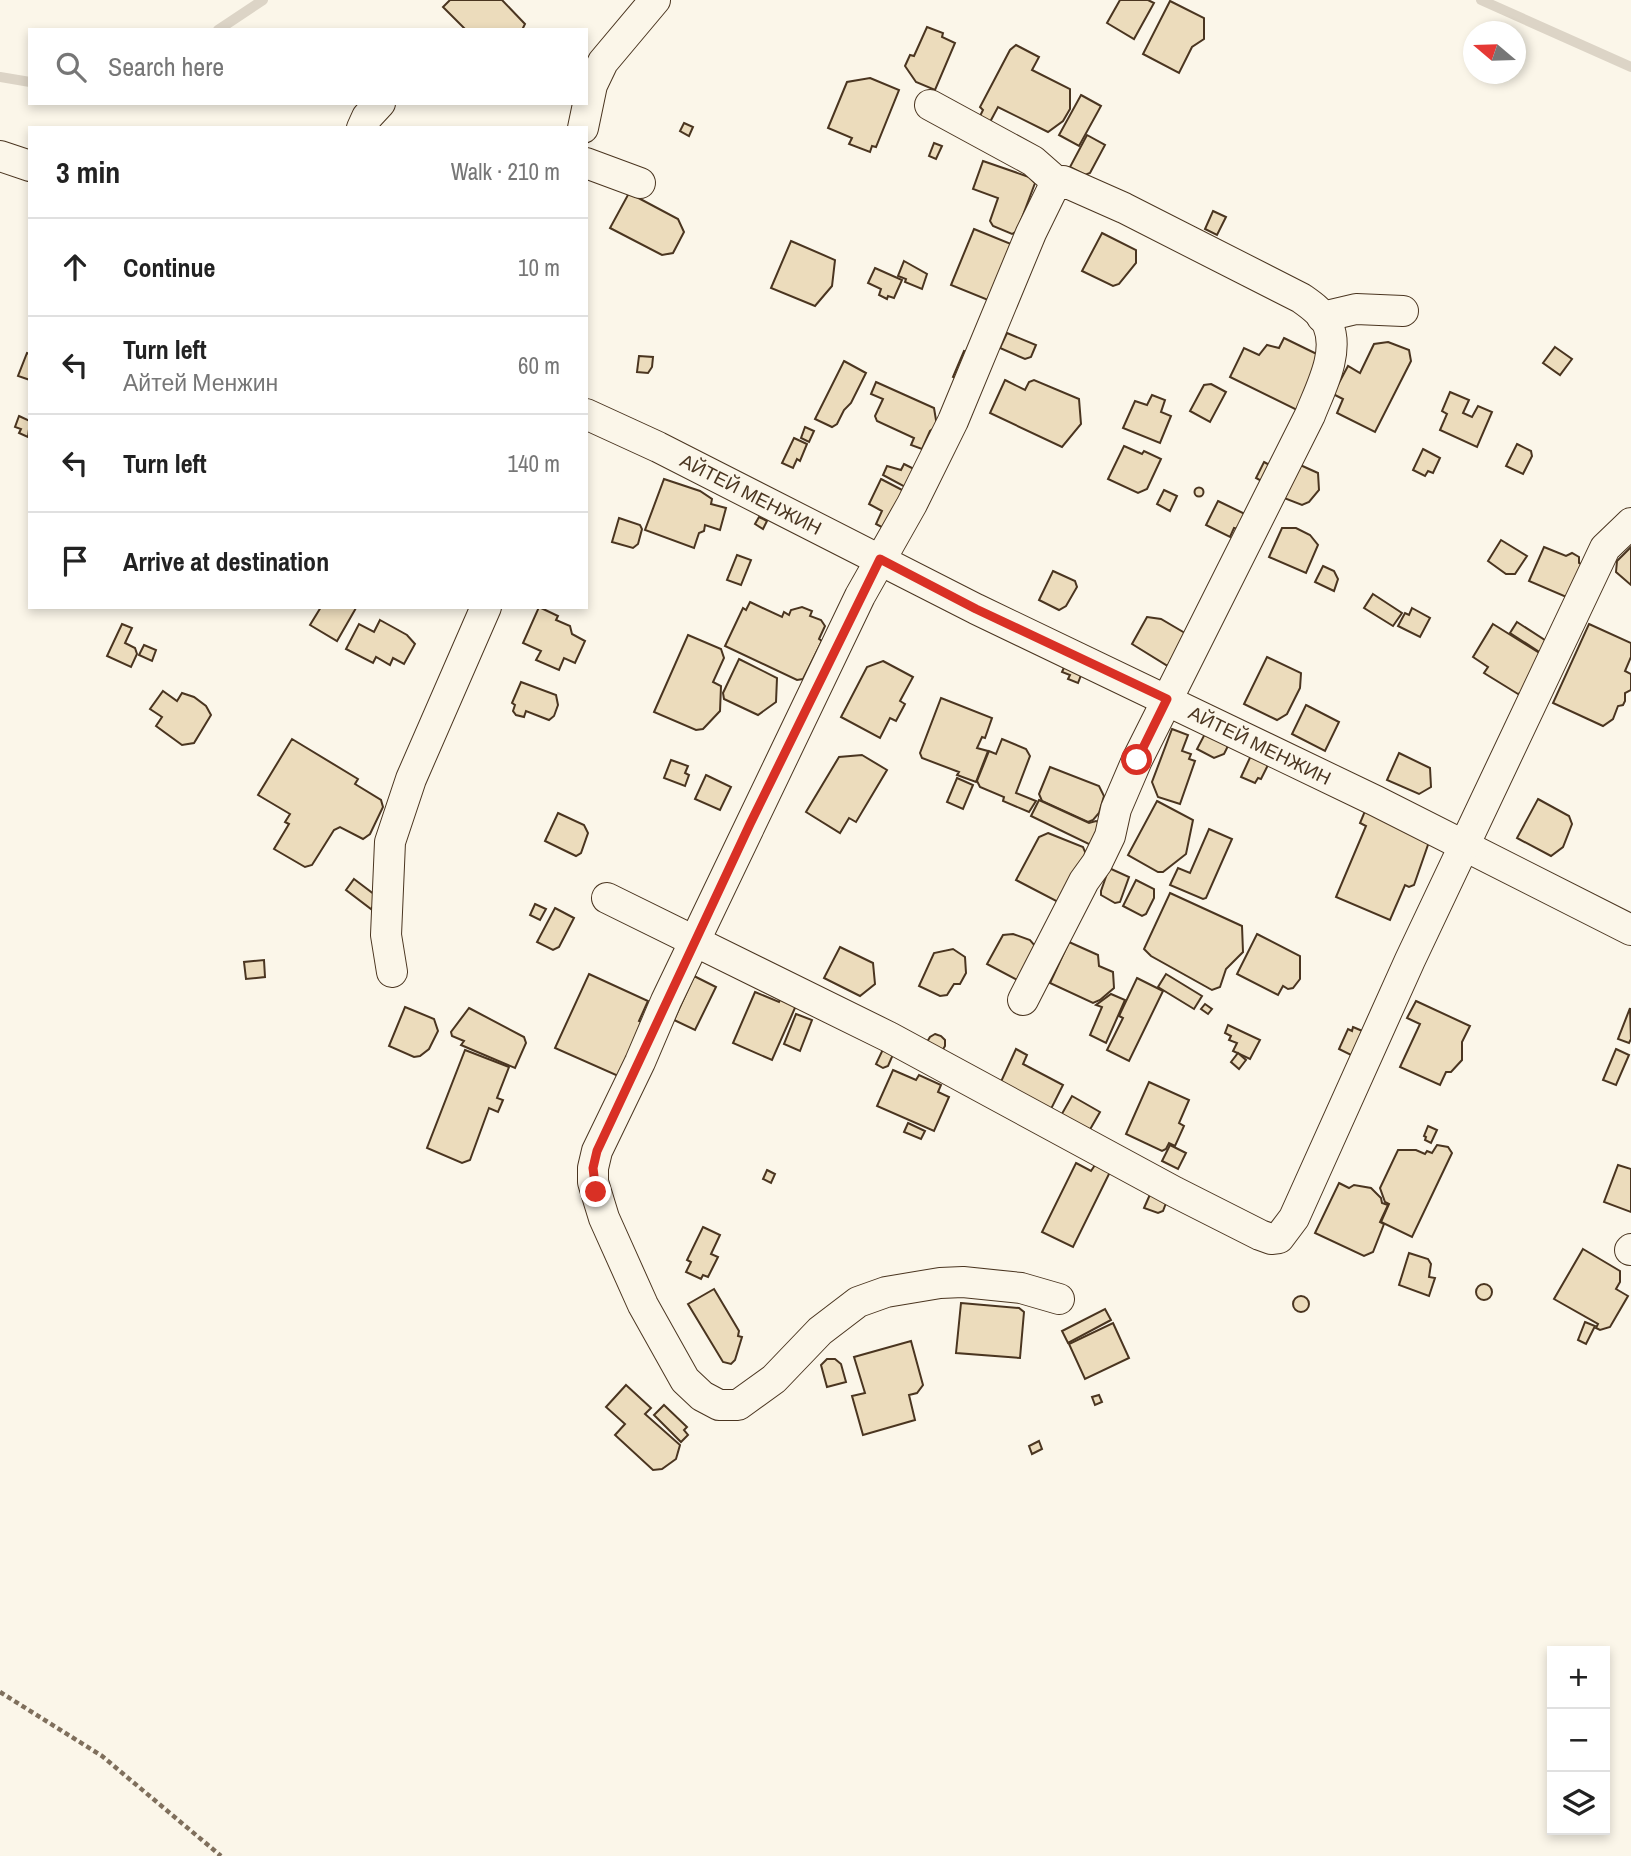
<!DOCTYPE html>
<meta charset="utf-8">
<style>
body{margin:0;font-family:"Archivo Narrow",sans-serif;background:#f2f2f2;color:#222}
.controls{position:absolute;right:21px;bottom:21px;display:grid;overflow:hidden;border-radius:0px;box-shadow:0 4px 10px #0003}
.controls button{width:63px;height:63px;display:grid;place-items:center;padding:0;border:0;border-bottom:2px solid #e0e0e0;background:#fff;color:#222;font:35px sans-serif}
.compass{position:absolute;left:1463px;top:21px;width:63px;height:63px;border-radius:50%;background:#fff;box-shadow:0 4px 10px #0003;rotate:289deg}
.stop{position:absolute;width:21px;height:21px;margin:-16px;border:5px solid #d93025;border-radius:50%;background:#fff}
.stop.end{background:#d93025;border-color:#fff;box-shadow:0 2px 7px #0008}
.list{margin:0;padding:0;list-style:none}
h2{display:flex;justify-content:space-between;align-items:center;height:91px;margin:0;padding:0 28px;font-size:30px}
h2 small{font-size:23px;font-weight:400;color:#767676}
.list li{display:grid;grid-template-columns:46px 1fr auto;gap:21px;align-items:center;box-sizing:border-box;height:98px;padding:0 28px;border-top:2px solid #e0e0e0}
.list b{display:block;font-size:26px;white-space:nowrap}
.list p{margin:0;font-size:23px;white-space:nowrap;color:#767676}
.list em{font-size:23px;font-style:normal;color:#767676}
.icon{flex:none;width:38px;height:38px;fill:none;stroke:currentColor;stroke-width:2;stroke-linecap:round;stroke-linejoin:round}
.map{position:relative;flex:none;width:1631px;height:1856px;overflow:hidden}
.search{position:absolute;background:#fff;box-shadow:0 4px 10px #0003;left:28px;top:28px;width:560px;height:77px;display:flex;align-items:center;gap:18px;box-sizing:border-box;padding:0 24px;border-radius:0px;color:#767676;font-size:26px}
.panel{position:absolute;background:#fff;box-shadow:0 4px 10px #0003;left:28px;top:126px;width:560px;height:483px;border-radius:0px}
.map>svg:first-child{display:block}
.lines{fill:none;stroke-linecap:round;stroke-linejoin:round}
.stream{stroke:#dcd4c6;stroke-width:10}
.building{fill:#ecdcbc;stroke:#4a3520;stroke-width:2}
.minor-casing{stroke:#4a3520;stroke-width:32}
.path{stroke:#7f6f5c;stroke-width:4.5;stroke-dasharray:5 3.5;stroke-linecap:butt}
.minor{stroke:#fbf6e9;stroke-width:30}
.route{stroke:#d93025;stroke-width:9}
.labels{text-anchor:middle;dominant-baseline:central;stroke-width:5;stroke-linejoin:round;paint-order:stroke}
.street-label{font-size:19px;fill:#4a3520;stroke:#fbf6e9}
</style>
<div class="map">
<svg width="1631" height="1856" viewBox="0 0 1631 1856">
<rect width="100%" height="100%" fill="#fbf6e9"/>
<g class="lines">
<g class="stream">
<polyline points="1481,0 1631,67"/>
<polyline points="218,30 263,0"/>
<polyline points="0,77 30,82"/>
</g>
</g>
<g class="building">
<polygon points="450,0 502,0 525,24 522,30 466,30 443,7"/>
<polygon points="1120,0 1148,0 1154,3 1134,39 1107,23"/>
<polygon points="1170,1 1204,18 1204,39 1192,47 1179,73 1143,54"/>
<polygon points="927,27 943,33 942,37 955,43 935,90 916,82 905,66 910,55 914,56"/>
<polygon points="1016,45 1039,57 1032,70 1070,89 1070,109 1063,121 1048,132 998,107 990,122 980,116 983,110 980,107 1010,50"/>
<polygon points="870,78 899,90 876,147 872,146 870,152 849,144 852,138 828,128 847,82"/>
<polygon points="1081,95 1101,106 1079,146 1059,135"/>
<polygon points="684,123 693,127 689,136 680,131"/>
<polygon points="1087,135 1105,145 1090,173 1085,175 1070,167"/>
<polygon points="934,143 942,146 936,159 929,156"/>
<polygon points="983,161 1029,177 1035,183 1017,231 1012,234 993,226 990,221 998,198 973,189"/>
<polygon points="629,193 678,219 684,232 673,253 662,255 610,228"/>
<polygon points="1213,211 1226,217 1217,235 1205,229"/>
<polygon points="974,229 1011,244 988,300 951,285"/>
<polygon points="1102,233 1136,250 1136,263 1119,284 1113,286 1082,271"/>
<polygon points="791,241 835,260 832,286 815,306 771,288"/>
<polygon points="904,261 927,274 922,289 905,282 906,279 898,276"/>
<polygon points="875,268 902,280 894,298 888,296 887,299 879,295 881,289 868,283"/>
<polygon points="1007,333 1036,345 1031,357 1025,359 1000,348"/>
<polygon points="1284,338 1325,358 1299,411 1230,377 1244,348 1259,355 1267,345 1279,348"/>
<polygon points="1388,342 1409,350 1411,361 1375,432 1337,413 1343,399 1333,394 1348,366 1360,373 1374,344"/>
<polygon points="1555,347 1572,359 1560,375 1543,363"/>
<polygon points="964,351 974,355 964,381 953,377"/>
<polygon points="27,353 30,354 30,380 18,376"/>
<polygon points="639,356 653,357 652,367 648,373 637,372"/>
<polygon points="844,361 866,373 851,403 844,410 837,424 832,427 815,419"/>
<polygon points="1005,380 1025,390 1029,382 1034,380 1079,399 1081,424 1062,447 990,413"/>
<polygon points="876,382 934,408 937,426 930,431 922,449 911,445 914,438 877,421 875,416 883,399 871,394"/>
<polygon points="1211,384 1226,392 1210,422 1190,411 1204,385"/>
<polygon points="1450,392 1469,400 1463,413 1472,417 1478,406 1492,412 1477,447 1440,430 1447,414 1442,411"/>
<polygon points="1152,395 1165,400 1161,412 1171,416 1160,443 1123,428 1135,401 1147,405"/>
<polygon points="19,416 30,421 28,437 19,433 21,429 15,427"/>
<polygon points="805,427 814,431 809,442 801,438"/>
<polygon points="794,438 807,444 800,461 797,459 793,468 782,463"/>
<polygon points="1517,444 1531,451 1532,456 1523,474 1506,466"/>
<polygon points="1124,446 1142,454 1144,451 1161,459 1147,489 1138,493 1108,479"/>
<polygon points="1423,449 1440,458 1433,473 1428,471 1425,476 1413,470"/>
<polygon points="1264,462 1275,468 1267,484 1256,478"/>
<polygon points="904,464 916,470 907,488 883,475 887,466 901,470"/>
<polygon points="1298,464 1318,473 1319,490 1309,502 1302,505 1284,498"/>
<polygon points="664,479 700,491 712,499 711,504 726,508 720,530 705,525 704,531 699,533 694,548 645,530"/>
<polygon points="881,479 908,493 889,531 876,524 882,511 869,504"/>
<circle cx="1199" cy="492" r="4.5"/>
<polygon points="1164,490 1177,496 1170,511 1157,504"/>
<polygon points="1218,501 1245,514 1238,529 1234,528 1230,537 1206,525"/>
<polygon points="759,517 767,521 763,529 755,524"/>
<polygon points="619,518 640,525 642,529 638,544 633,548 612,542"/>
<polygon points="1282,528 1296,528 1310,535 1318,545 1306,573 1269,557"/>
<polygon points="1501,540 1527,556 1515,574 1506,574 1488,561"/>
<polygon points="1544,547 1566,556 1572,553 1579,557 1579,563 1585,566 1571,599 1529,581"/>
<polygon points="1631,547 1631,585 1616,572 1617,561"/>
<polygon points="737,555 751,560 741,585 727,580"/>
<polygon points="1323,566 1334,571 1338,579 1334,591 1315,582"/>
<polygon points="1053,571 1075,581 1077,587 1066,606 1059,610 1039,600"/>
<polygon points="1373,594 1402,613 1393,626 1364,608"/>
<polygon points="750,602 782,617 784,612 789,615 791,610 802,607 812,611 810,616 821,620 825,626 819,639 822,641 803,679 797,680 725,646 743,608 746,610"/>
<polygon points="321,607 356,608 337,641 310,625"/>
<polygon points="539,607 558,616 556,620 570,626 572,634 585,641 575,663 564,658 559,670 536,660 541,651 523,643"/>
<polygon points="1412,608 1430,618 1420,637 1398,626 1405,613 1409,615"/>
<polygon points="1147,617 1161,619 1190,636 1171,668 1132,644"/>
<polygon points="380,620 407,635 415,644 404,664 393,658 390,665 376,657 373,663 346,649 359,624 374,632"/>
<polygon points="1517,622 1551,644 1544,655 1510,633"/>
<polygon points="122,624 132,628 125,643 135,648 137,654 131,667 107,656"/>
<polygon points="1493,624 1541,654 1525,691 1518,694 1484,673 1488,667 1473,657"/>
<polygon points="1589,624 1631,643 1631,657 1625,671 1631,674 1631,690 1625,693 1625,701 1623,705 1618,706 1613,719 1603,726 1553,703"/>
<polygon points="688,635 721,649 724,658 713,682 721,686 720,711 703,729 696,730 654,712"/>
<polygon points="144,645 156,650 152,661 139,655"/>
<polygon points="1267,657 1301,673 1300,688 1287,714 1277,720 1244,704"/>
<polygon points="739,659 777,678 776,702 758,715 724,699 723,693"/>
<polygon points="883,661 913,677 900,701 905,704 896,721 890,718 880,738 841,717 867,667"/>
<polygon points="1066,663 1083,670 1078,683 1068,679 1070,675 1062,672"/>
<polygon points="521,682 556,695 558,705 554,716 549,720 526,711 524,717 516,715 513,711 515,705 512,703"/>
<polygon points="163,691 177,701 182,693 194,697 206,706 211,715 194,743 182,745 156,726 162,717 150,709"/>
<polygon points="941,698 992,718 985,738 982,737 977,748 988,751 976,782 957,775 959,772 922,758 920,753"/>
<polygon points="1306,705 1339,722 1325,751 1292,734"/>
<polygon points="1208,728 1231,740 1224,754 1214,758 1197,749"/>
<polygon points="1172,729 1188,735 1182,751 1191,754 1189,759 1195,761 1180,804 1158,797 1152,782"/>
<polygon points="292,739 358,779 355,784 381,800 383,807 370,834 363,839 340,827 334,830 312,865 305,867 274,849 289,824 285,822 290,814 258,795"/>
<polygon points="1002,739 1026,749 1030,756 1016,793 1036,801 1029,812 1003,801 1004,797 980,787 977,781 989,751 996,754"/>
<polygon points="1254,749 1272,757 1261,779 1258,778 1255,783 1241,777"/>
<polygon points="1399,753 1430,768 1431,787 1419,794 1387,780"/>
<polygon points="862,755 887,770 856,822 849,818 840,833 806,812 839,757"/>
<polygon points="671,760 688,766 685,773 689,775 685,786 664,778"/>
<polygon points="1050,767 1099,786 1104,796 1099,813 1093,820 1088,822 1042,801 1039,794"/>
<polygon points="706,775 731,787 720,810 695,799"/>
<polygon points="957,778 973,785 963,809 947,802"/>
<polygon points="1538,799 1569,816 1572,824 1563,847 1551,856 1517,838"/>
<polygon points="1039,800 1089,823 1096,821 1109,826 1097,848 1031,816"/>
<polygon points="1157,801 1193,820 1186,854 1163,872 1158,872 1128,855"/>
<polygon points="1365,811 1430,839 1414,885 1409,887 1405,885 1390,920 1336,897 1366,826 1360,823"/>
<polygon points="558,813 584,825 588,833 581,853 576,856 545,841"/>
<polygon points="1209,829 1232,839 1206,898 1203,899 1170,885 1178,868 1190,873"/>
<polygon points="1048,833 1083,847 1086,854 1060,903 1016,880 1039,837"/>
<polygon points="1109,868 1129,877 1120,902 1115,903 1101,895 1101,891"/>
<polygon points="354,879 379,898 371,909 346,890"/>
<polygon points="1136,880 1154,889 1154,898 1146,914 1142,916 1123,906"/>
<polygon points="1170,893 1242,926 1243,952 1226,969 1220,987 1212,990 1151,956 1144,949"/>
<polygon points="535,904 546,909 540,920 530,915"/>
<polygon points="555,908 574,918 559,947 553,950 537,942"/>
<polygon points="1013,934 1030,940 1042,954 1025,984 987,964 1003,935"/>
<polygon points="1257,934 1300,956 1300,979 1293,988 1288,989 1283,986 1278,995 1237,974"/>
<polygon points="1069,942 1098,955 1099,966 1113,972 1114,988 1100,1000 1093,1003 1050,983"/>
<polygon points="840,947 873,963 875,984 860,996 824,978"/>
<polygon points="953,949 965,957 966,973 960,984 954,984 947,995 940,996 919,986 934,953"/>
<polygon points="264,960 265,977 246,979 244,962"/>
<polygon points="589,974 648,1001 639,1021 650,1025 625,1079 555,1048"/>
<polygon points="1166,974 1202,996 1194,1009 1158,987"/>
<polygon points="694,976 716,987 695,1030 674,1020"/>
<polygon points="1137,978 1163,991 1129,1061 1107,1050 1123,1018 1119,1016"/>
<polygon points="755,992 779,1002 782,994 798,1001 772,1060 733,1043"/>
<polygon points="1111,994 1125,1000 1106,1043 1090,1035 1102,1007 1096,1005"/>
<polygon points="1416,1001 1470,1026 1462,1042 1462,1060 1451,1072 1446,1072 1440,1085 1400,1067 1420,1024 1407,1018"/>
<polygon points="1205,1004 1212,1009 1208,1014 1201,1009"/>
<polygon points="405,1007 434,1019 438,1031 429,1049 420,1056 414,1057 389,1046"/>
<polygon points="469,1008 524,1037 526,1043 515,1068 461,1045 464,1041 452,1036 451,1032"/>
<polygon points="1630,1008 1631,1039 1629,1043 1618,1039"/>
<polygon points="796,1014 812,1020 800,1051 784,1044"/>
<polygon points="1228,1025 1260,1040 1250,1059 1233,1051 1237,1043 1229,1040 1231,1036 1225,1033"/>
<polygon points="1353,1027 1372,1035 1361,1060 1339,1049 1348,1029 1352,1031"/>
<polygon points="935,1034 941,1036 945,1040 945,1046 942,1051 927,1042 930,1037"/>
<polygon points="885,1045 895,1050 888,1066 883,1068 876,1064"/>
<polygon points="1016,1049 1027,1055 1023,1064 1063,1085 1049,1113 999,1086"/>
<polygon points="1616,1049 1629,1055 1616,1085 1603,1080"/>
<polygon points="465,1050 509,1067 497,1098 503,1100 498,1112 489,1108 470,1160 462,1163 427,1148"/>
<polygon points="1238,1053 1246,1060 1239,1069 1231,1062"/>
<polygon points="893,1070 916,1080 919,1075 941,1085 938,1092 949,1097 934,1131 877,1106"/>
<polygon points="1149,1082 1189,1100 1179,1123 1184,1126 1175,1146 1169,1143 1166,1149 1162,1151 1126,1134"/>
<polygon points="1072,1096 1100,1112 1088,1133 1059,1119"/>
<polygon points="908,1123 925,1131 921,1139 904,1132"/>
<polygon points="1428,1126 1437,1130 1431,1143 1425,1140 1426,1137 1424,1136"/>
<polygon points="1170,1145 1186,1153 1178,1169 1162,1161"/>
<polygon points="1437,1145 1448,1147 1452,1153 1412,1237 1381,1222 1389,1204 1385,1202 1380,1188 1398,1150 1416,1150 1425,1154 1427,1151 1432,1153"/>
<polygon points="1076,1163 1091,1171 1095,1165 1110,1172 1073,1247 1042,1232"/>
<polygon points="1618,1165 1631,1169 1631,1212 1604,1202"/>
<polygon points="767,1170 775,1174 771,1183 763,1179"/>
<polygon points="1339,1183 1349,1188 1354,1185 1371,1188 1381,1198 1382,1203 1388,1205 1380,1222 1384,1224 1373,1252 1364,1256 1315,1233"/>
<polygon points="1152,1190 1166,1203 1163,1211 1158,1213 1144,1208"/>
<polygon points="703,1227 720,1235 711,1254 718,1257 708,1277 703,1275 701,1279 686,1272 691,1262 687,1260"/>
<polygon points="1583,1249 1620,1271 1620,1282 1616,1289 1628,1296 1610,1327 1600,1330 1596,1328 1598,1324 1554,1299"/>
<polygon points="1409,1253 1428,1259 1431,1264 1429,1277 1435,1278 1429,1296 1399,1285"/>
<circle cx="1484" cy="1292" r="8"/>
<polygon points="714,1289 739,1331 738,1336 742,1337 735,1360 731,1364 723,1362 688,1304"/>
<circle cx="1301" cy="1304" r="8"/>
<polygon points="961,1303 1019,1308 1024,1312 1020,1358 956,1353"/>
<polygon points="1105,1309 1111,1320 1068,1343 1062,1331"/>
<polygon points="1585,1322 1595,1326 1586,1344 1578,1340"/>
<polygon points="1113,1323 1129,1358 1085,1379 1069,1344"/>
<polygon points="911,1341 923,1385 917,1393 909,1395 915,1420 863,1435 852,1396 865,1393 854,1357"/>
<polygon points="827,1359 835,1359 841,1364 846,1382 827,1387 821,1365"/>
<polygon points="626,1385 651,1408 645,1414 680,1445 676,1459 662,1469 653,1470 615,1435 625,1424 606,1407"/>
<polygon points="1099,1395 1102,1402 1095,1405 1092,1397"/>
<polygon points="664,1405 687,1427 684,1430 688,1435 681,1442 654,1415"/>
<polygon points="1039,1441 1042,1449 1032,1454 1029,1446"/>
</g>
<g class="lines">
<g class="minor-casing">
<g id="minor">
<polyline points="930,105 1033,161 1058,183"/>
<polyline points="362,128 367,117 380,103"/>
<polyline points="583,128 592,85 603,62 655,0"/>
<polyline points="0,156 30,166"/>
<polyline points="586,163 640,183"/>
<polyline points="1322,317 1356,309 1403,311"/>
<polyline points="586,414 658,447 976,609 1376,801 1631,930"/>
<polyline points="607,898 889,1037 1175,1192 1260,1235 1271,1239 1279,1238 1294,1218 1410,960 1605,548 1631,523"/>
<polyline points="392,972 386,935 390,842 411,779 486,607"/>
<path d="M 1023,1000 L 1084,881 L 1097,863 L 1110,836 L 1116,809 L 1137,760 L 1310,415 C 1320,389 1340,353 1328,325 C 1323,313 1311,305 1301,298 L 1124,208 L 1063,181 L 1054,186 L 1031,233 L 953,421 L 912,504 L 860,596 L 666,1001 L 640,1062 L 597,1151 L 593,1168 L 593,1182 L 604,1218 L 643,1305 L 685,1380 L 702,1396 L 719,1405 L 738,1405 L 774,1379 L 820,1331 L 858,1302 L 886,1292 L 940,1283 L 963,1282 L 1021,1288 L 1059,1299"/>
<polyline points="1630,1250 1631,1249"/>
</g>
</g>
<polyline class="path" points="0,1692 102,1756 221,1856"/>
<use href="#minor" class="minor"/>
</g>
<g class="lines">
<polyline class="route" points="596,1192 593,1168 597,1151 750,824 880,559 976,609 1167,699 1137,760"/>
</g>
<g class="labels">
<g class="street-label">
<text transform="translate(751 494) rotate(27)">АЙТЕЙ МЕНЖИН</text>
<text transform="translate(1260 745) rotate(26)">АЙТЕЙ МЕНЖИН</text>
</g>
</g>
</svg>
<div class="controls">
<button>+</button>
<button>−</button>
<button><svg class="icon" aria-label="layers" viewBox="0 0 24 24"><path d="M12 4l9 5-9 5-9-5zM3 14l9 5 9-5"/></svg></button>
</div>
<svg class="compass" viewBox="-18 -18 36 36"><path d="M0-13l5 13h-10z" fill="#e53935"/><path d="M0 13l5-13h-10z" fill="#767676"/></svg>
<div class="stop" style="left:1137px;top:760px"></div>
<div class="stop end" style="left:596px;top:1192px"></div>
<div class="search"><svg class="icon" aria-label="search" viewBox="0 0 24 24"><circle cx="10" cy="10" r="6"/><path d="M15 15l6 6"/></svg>Search here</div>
<section class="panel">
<h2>3 min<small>Walk · 210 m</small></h2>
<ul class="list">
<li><svg class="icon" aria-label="ahead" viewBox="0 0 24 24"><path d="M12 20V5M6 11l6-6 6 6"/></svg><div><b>Continue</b></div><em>10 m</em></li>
<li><svg class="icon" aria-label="left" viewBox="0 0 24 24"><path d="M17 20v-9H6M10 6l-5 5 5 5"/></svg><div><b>Turn left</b><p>Айтей Менжин</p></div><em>60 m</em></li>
<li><svg class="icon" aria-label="left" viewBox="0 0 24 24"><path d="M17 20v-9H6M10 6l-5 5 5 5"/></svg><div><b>Turn left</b></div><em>140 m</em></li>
<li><svg class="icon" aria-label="arrive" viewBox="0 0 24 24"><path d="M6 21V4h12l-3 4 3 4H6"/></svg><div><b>Arrive at destination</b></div></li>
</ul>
</section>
</div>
